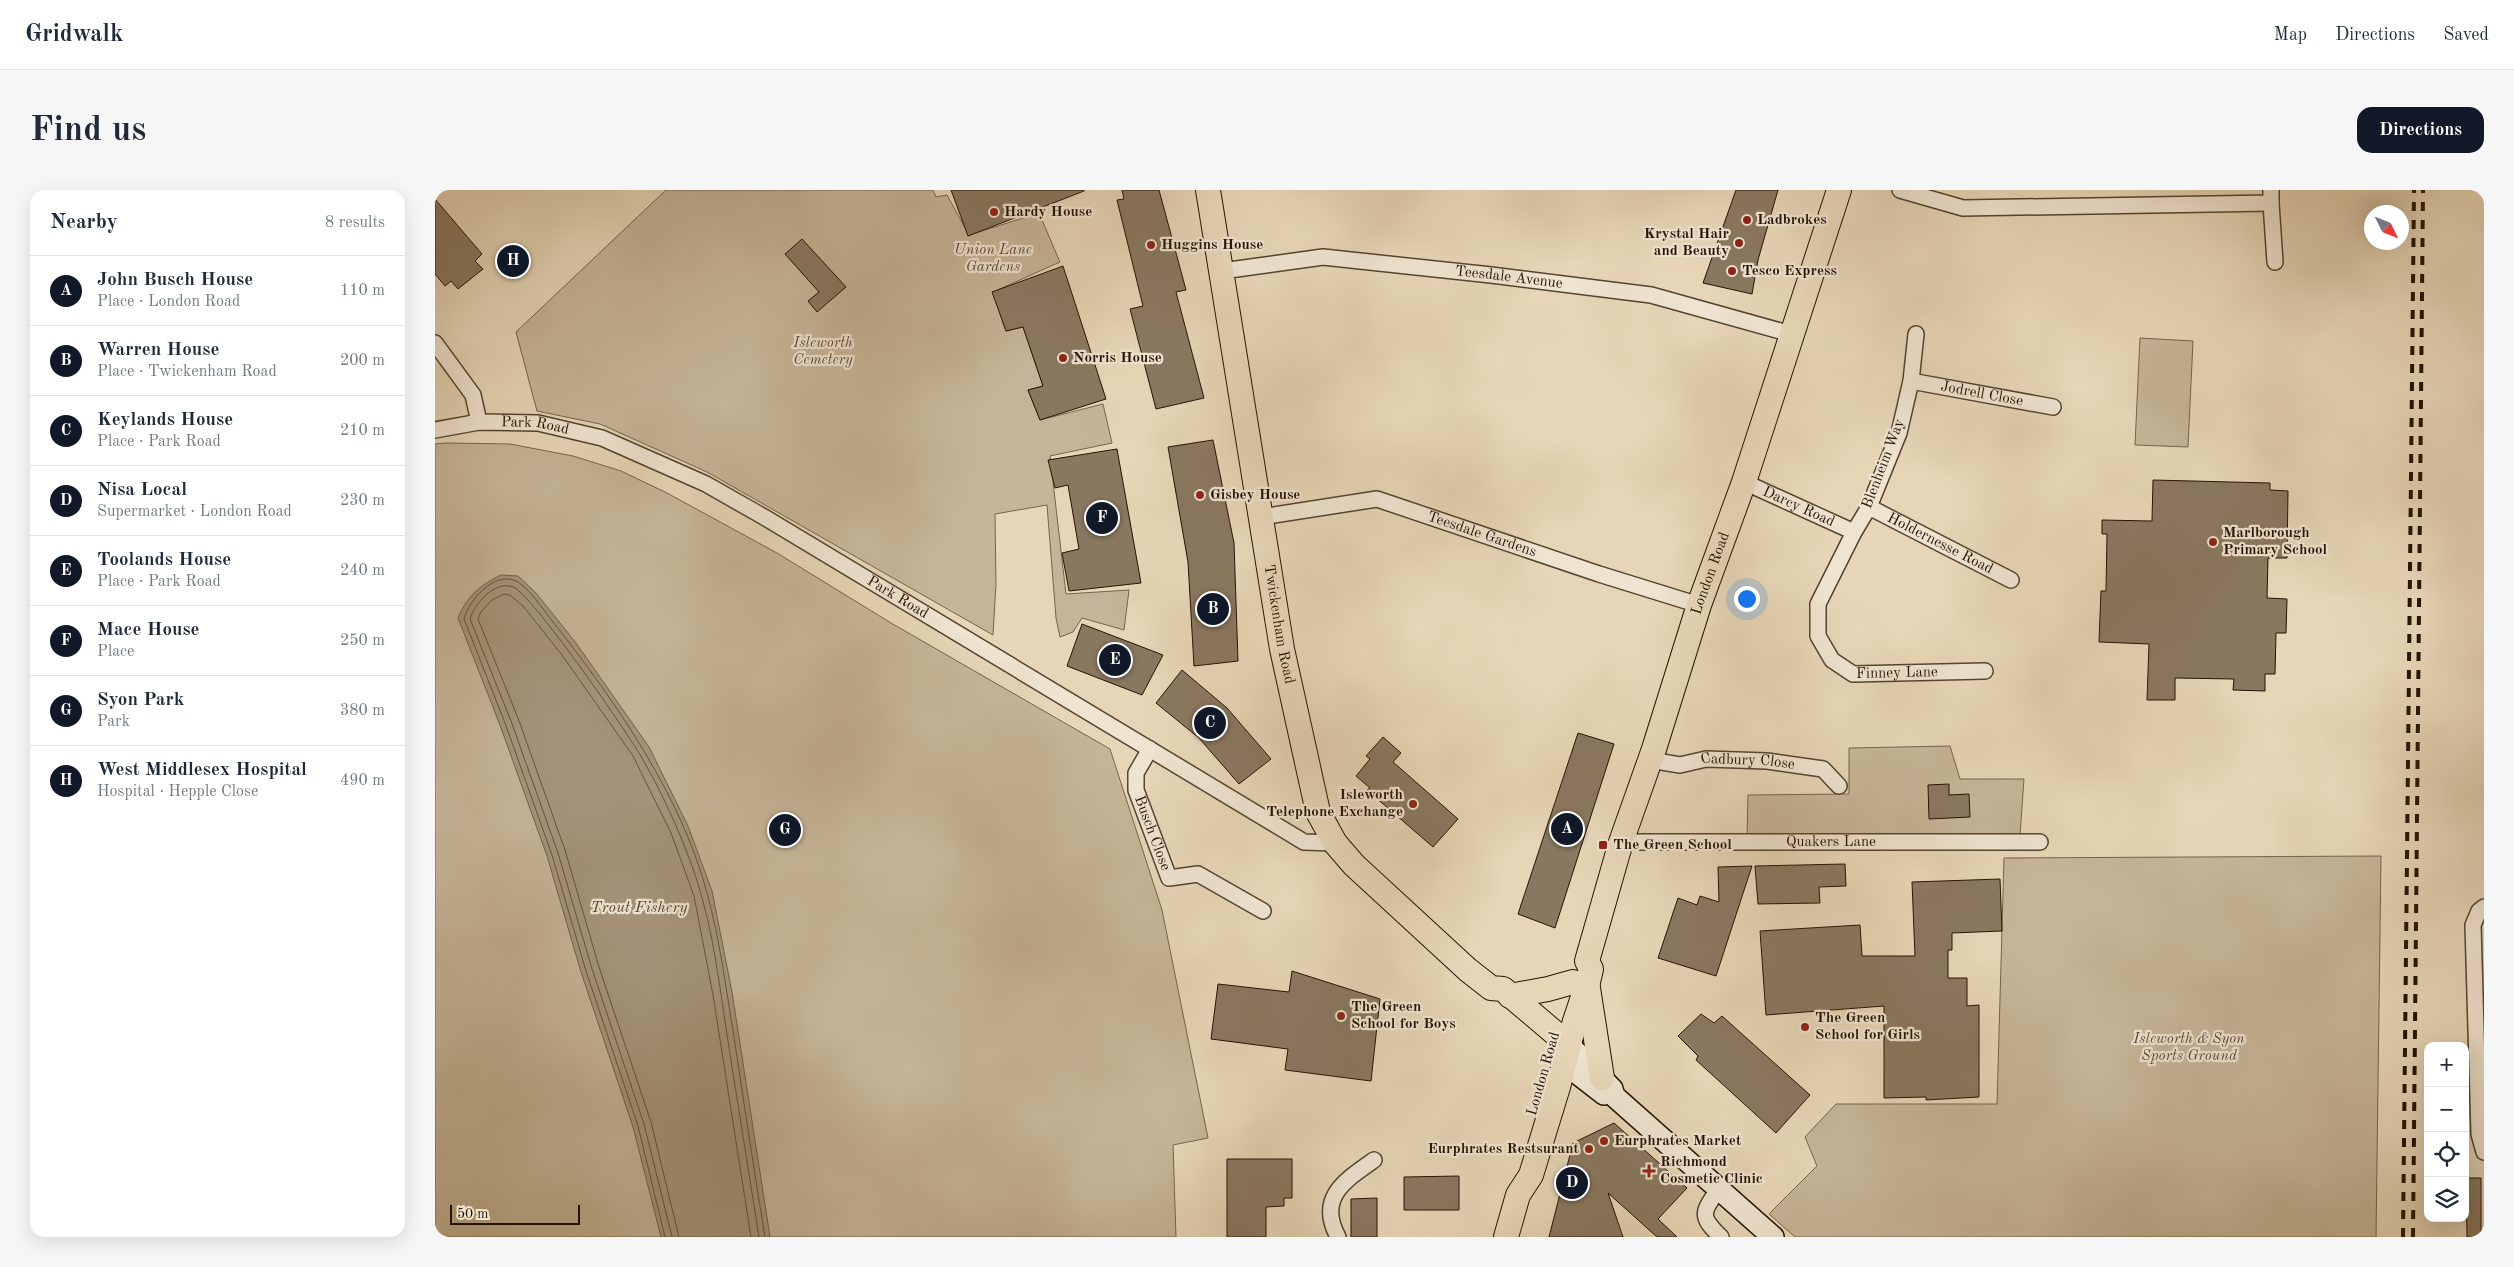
<!DOCTYPE html>
<meta charset="utf-8">
<style>
body{margin:0;font-family:"Old Standard TT",serif;background:#f6f6f7;color:#1f2937}
.controls{position:absolute;right:15px;bottom:15px;display:grid;overflow:hidden;border-radius:10px;box-shadow:0 5px 20px #0002}
.controls button{width:45px;height:45px;display:grid;place-items:center;padding:0;border:0;border-bottom:1px solid #e0e1e3;background:#fff;color:#1f2937;font:25px sans-serif}
.compass{position:absolute;left:1929px;top:15px;width:45px;height:45px;border-radius:50%;background:#fff;box-shadow:0 5px 20px #0002;rotate:133deg}
.scale{position:absolute;left:15px;bottom:12px;width:130px;box-sizing:border-box;padding-left:5px;border:2px solid #241301;border-top:0;font-size:14px;line-height:18px;white-space:nowrap;color:#241301;-webkit-text-stroke:4px #efe4d0;paint-order:stroke}
.you{position:absolute;left:1311px;top:408px;width:18px;height:18px;margin:-12px;border:4px solid #fff;border-radius:50%;background:#1a73e8;box-shadow:0 0 0 8px #1a73e833}
.badge{display:grid;place-items:center;width:32px;height:32px;border-radius:50%;background:#111827;color:#fff;font-size:16px;font-weight:700}
.pin{position:absolute;translate:-50% -50%;border:2px solid #fff;box-shadow:0 1px 5px #0006}
.list{margin:0;padding:0;list-style:none}
h2{display:flex;justify-content:space-between;align-items:center;height:65px;margin:0;padding:0 20px;font-size:21px}
h2 small{font-size:16px;font-weight:400;color:#747a83}
.list li{display:grid;grid-template-columns:32px 1fr auto;gap:15px;align-items:center;box-sizing:border-box;height:70px;padding:0 20px;border-top:1px solid #e0e1e3}
.list b{display:block;font-size:19px;white-space:nowrap}
.list p{margin:0;font-size:16px;white-space:nowrap;color:#747a83}
.list em{font-size:16px;font-style:normal;color:#747a83}
.icon{flex:none;width:28px;height:28px;fill:none;stroke:currentColor;stroke-width:2;stroke-linecap:round;stroke-linejoin:round}
.map{position:relative;flex:none;width:2049px;height:1047px;overflow:hidden;border-radius:15px}
header{display:flex;align-items:center;gap:30px;box-sizing:border-box;height:70px;padding:0 25px;background:#fff;border-bottom:1px solid #e0e1e3}
header strong{font-size:24px}
nav{display:flex;gap:28px;margin-inline-start:auto;font-size:18px}
.intro{display:flex;align-items:center;justify-content:space-between;box-sizing:border-box;height:120px;padding:0 30px}
h1{margin:0;font-size:35px}
.button{padding:12px 22px;border-radius:15px;background:#111827;color:#fff;font-size:18px;font-weight:700}
main{display:flex;gap:30px;padding:0 30px}
aside{flex:1;background:#fff;border-radius:15px;box-shadow:0 5px 20px #0002}
.map>svg:first-child{display:block}
.green{fill:#c5b598;stroke:#74644c}
.water{fill:#a49479;stroke:#716049}
.lines{fill:none;stroke-linecap:round;stroke-linejoin:round}
.shore{stroke:#64543d;stroke-width:1}
.building{fill:#897860;stroke:#241301}
.street-casing{stroke:#54442e;stroke-width:18}
.secondary-casing{stroke:#241301;stroke-width:24}
.primary-casing{stroke:#241301;stroke-width:26}
.street{stroke:#efe4d0;stroke-width:15}
.secondary{stroke:#efe4d0;stroke-width:21}
.primary{stroke:#e6d6b7;stroke-width:24}
.rail{stroke:#241301;stroke-width:4;stroke-dasharray:9 9;stroke-linecap:butt}
.poi-dot{fill:#8f2418;stroke:#efe4d0;stroke-width:2}
.labels{text-anchor:middle;dominant-baseline:central;stroke-width:4.5;stroke-linejoin:round;paint-order:stroke}
.poi-label{font-size:15px;font-weight:bold;fill:#241301;stroke:#efe4d0;text-anchor:start}
.park-label{font-size:15px;font-style:italic;fill:#5c4c36;stroke:#efe4d0}
.street-label{font-size:15px;fill:#241301;stroke:#efe4d0}
.water-label{font-size:16px;font-style:italic;fill:#574731;stroke:#efe4d0}
</style>
<header>
<strong>Gridwalk</strong>
<nav><a>Map</a><a>Directions</a><a>Saved</a></nav>
</header>
<div class="intro"><h1>Find us</h1><a class="button">Directions</a></div>
<main>
<aside>
<h2>Nearby<small>8 results</small></h2>
<ul class="list">
<li><span class="badge">A</span><div><b>John Busch House</b><p>Place · London Road</p></div><em>110 m</em></li>
<li><span class="badge">B</span><div><b>Warren House</b><p>Place · Twickenham Road</p></div><em>200 m</em></li>
<li><span class="badge">C</span><div><b>Keylands House</b><p>Place · Park Road</p></div><em>210 m</em></li>
<li><span class="badge">D</span><div><b>Nisa Local</b><p>Supermarket · London Road</p></div><em>230 m</em></li>
<li><span class="badge">E</span><div><b>Toolands House</b><p>Place · Park Road</p></div><em>240 m</em></li>
<li><span class="badge">F</span><div><b>Mace House</b><p>Place</p></div><em>250 m</em></li>
<li><span class="badge">G</span><div><b>Syon Park</b><p>Park</p></div><em>380 m</em></li>
<li><span class="badge">H</span><div><b>West Middlesex Hospital</b><p>Hospital · Hepple Close</p></div><em>490 m</em></li>
</ul>
</aside>
<div class="map">
<svg width="2049" height="1047" viewBox="0 0 2049 1047">
<rect width="100%" height="100%" fill="#e6d6b7"/>
<filter id="stains"><feTurbulence type="fractalNoise" baseFrequency=".004" numOctaves="4"/><feColorMatrix values="0 0 0 0 .2 0 0 0 0 .09 0 0 0 0 .02 0 0 0 .5 -.17"/></filter>
<radialGradient id="worn" r=".72"><stop offset=".6" stop-color="#630" stop-opacity="0"/><stop offset="1" stop-color="#630" stop-opacity=".3"/></radialGradient>
<g class="green">
<polygon points="231,0 498,0 501,7 512,5 534,45 604,23 625,72 558,102 571,141 588,137 608,196 593,200 605,230 668,214 677,253 615,266 631,404 694,400 689,440 647,428 638,442 625,447 621,428 612,315 560,324 561,394 558,445 272,282 165,234 102,221 81,142"/>
<polygon points="1705,148 1758,151 1753,257 1700,255"/>
<polygon points="10,253 75,254 138,266 186,281 232,303 342,363 456,433 675,559 727,720 773,948 738,955 741,1047 0,1047 0,254"/>
<polygon points="1515,556 1525,589 1589,589 1585,646 1312,646 1313,605 1414,604 1414,558"/>
<polygon points="1946,666 1941,1047 1360,1047 1334,1024 1382,976 1370,947 1401,914 1562,914 1569,668"/>
</g>
<path class="water" d="M 66,385 L 83,386 L 101,403 L 141,453 L 214,557 L 253,636 L 277,701 L 297,802 L 335,1047 L 226,1047 L 198,937 L 146,782 L 112,666 L 65,535 L 23,428 C 32,406 45,395 66,385 Z"/>
<g class="lines">
<g class="shore">
<path d="M 230,1047 L 203,936 L 151,781 L 117,665 L 70,533 L 29,429 C 34,410 59,381 81,391 C 94,397 109,421 118,432 C 179,509 247,607 272,703 C 285,750 291,799 299,847 C 309,914 319,980 330,1047"/>
<path d="M 237,1047 L 209,934 L 157,779 L 123,663 L 76,531 L 35,429 C 39,414 60,390 78,397 C 97,404 189,538 204,563 C 227,601 254,661 266,704 C 279,749 285,798 292,845 C 303,912 313,980 324,1047"/>
<polyline points="244,1047 216,932 164,777 130,660 83,528 43,429 46,422 57,410 69,404 75,405 88,416 127,465 198,566 236,643 259,706 278,805 316,1047"/>
</g>
</g>
<g class="building">
<polygon points="516,0 649,0 649,1 533,46"/>
<polygon points="687,0 724,0 751,100 741,102 769,208 721,219 695,119 708,116 682,10 689,9"/>
<polygon points="1301,0 1343,0 1323,70 1317,104 1268,93"/>
<polygon points="0,9 47,64 40,71 48,79 23,99 16,91 10,96 0,84"/>
<polygon points="367,49 411,97 382,122 373,111 384,102 350,64"/>
<polygon points="628,76 671,209 605,230 593,200 608,196 588,137 571,141 557,102"/>
<polygon points="778,250 799,353 803,471 759,476 753,372 733,257"/>
<polygon points="682,259 706,393 634,401 627,363 644,359 633,295 620,298 613,270"/>
<polygon points="1718,290 1835,293 1835,300 1853,301 1852,368 1833,368 1832,408 1852,409 1851,443 1841,443 1840,484 1830,484 1830,501 1798,500 1799,489 1740,488 1740,510 1712,510 1714,454 1664,452 1666,401 1671,401 1672,344 1667,344 1667,330 1717,331"/>
<polygon points="647,434 728,465 707,505 632,476"/>
<polygon points="747,480 792,518 836,569 804,594 764,548 721,513"/>
<polygon points="1143,543 1179,554 1120,738 1083,724"/>
<polygon points="948,547 966,563 958,572 1023,629 998,657 932,600 935,598 921,586 935,569 931,566"/>
<polygon points="1514,594 1514,605 1534,604 1535,627 1494,629 1493,595"/>
<polygon points="1410,674 1411,696 1384,697 1385,713 1323,714 1320,676"/>
<polygon points="1317,676 1281,786 1223,768 1243,708 1262,715 1265,706 1284,712 1283,677"/>
<polygon points="1565,689 1567,741 1517,743 1517,760 1513,760 1513,788 1532,788 1532,816 1544,815 1544,907 1491,910 1491,907 1449,908 1449,816 1331,825 1325,741 1425,735 1427,766 1480,766 1477,692"/>
<polygon points="857,781 945,809 936,891 850,880 853,859 776,849 783,794 854,802"/>
<polygon points="1266,824 1279,833 1287,826 1375,905 1341,943 1261,870 1263,866 1243,846"/>
<polygon points="1179,933 1252,998 1223,1029 1242,1047 1222,1047 1173,1003 1188,1047 1114,1047 1138,953"/>
<polygon points="792,969 857,969 857,1008 849,1008 849,1016 831,1017 831,1047 792,1047"/>
<polygon points="1024,986 1024,1020 969,1020 969,987"/>
<polygon points="2031,988 2046,988 2046,1047 2032,1047"/>
<polygon points="942,1008 942,1047 916,1047 916,1009"/>
</g>
<g class="lines">
<g class="street-casing">
<g id="street">
<polyline points="1465,0 1528,18 1836,13 1836,0"/>
<polyline points="1836,13 1840,72"/>
<path id="s1" d="M 787,81 L 888,67 L 1056,85 L 1216,105 L 1356,144"/>
<path id="s2" d="M 1481,144 L 1476,191 L 1464,243 L 1434,317 L 1419,342 L 1383,414 L 1383,446 L 1397,470 L 1418,484 L 1550,481"/>
<polyline points="0,153 38,205 44,232"/>
<path id="s3" d="M 1476,191 L 1618,217"/>
<path id="s4" d="M 0,240 L 44,232 L 103,233 L 167,248 L 271,294 L 329,327 L 869,652 L 900,653"/>
<path id="s5" d="M 1309,292 L 1419,342"/>
<path id="s6" d="M 1434,317 L 1576,390"/>
<path id="s7" d="M 826,327 L 942,309 L 1164,384 L 1264,415"/>
<path id="s8" d="M 715,559 L 701,583 L 701,600 L 734,688 L 763,684 L 828,721"/>
<path id="s9" d="M 1215,570 L 1245,575 L 1271,569 L 1332,571 L 1388,579 L 1404,596"/>
<path id="s10" d="M 1186,652 L 1605,652"/>
<polyline points="2049,717 2044,721 2038,735 2044,944 2049,962"/>
<path d="M 1284,999 C 1267,1022 1264,1026 1286,1047"/>
<path d="M 903,1047 C 882,1008 909,991 939,970"/>
</g>
</g>
<g class="secondary-casing">
<g id="secondary">
<polyline points="1134,855 1177,899 1179,906 1338,1047"/>
<polyline points="1129,873 1169,904"/>
</g>
</g>
<g class="primary-casing">
<g id="primary">
<path id="s11" d="M 773,0 L 847,459 L 883,622 L 900,653 L 919,675 L 1033,780 L 1056,798 L 1068,799 L 1134,855"/>
<polyline points="1153,798 1167,888"/>
<polyline points="1075,806 1113,799 1138,792"/>
<path id="s12" d="M 1071,1047 L 1083,1005 L 1096,985 L 1123,897 L 1140,831 L 1153,792 L 1156,779 L 1152,771 L 1186,652 L 1219,559 L 1264,415 L 1309,292 L 1404,0"/>
</g>
</g>
<use href="#street" class="street"/>
<use href="#secondary" class="secondary"/>
<use href="#primary" class="primary"/>
<g class="rail">
<polyline points="1968,1047 1979,0"/>
<polyline points="1978,1047 1988,0"/>
</g>
</g>
<g class="poi-dot">
<circle cx="559" cy="22" r="5"/>
<circle cx="1312" cy="30" r="5"/>
<circle cx="1304" cy="53" r="5"/>
<circle cx="716" cy="55" r="5"/>
<circle cx="1297" cy="81" r="5"/>
<circle cx="628" cy="168" r="5"/>
<circle cx="765" cy="305" r="5"/>
<circle cx="1778" cy="352" r="5"/>
<circle cx="978" cy="614" r="5"/>
<rect x="1163" y="650" width="10" height="10" rx="2.5"/>
<circle cx="906" cy="826" r="5"/>
<circle cx="1370" cy="837" r="5"/>
<circle cx="1169" cy="951" r="5"/>
<circle cx="1154" cy="959" r="5"/>
<path d="M1211.5 973.5h5v5h5v5h-5v5h-5v-5h-5v-5h5z"/>
</g>
<g class="labels">
<g class="poi-label">
<text x="569" y="22">Hardy House</text>
<text x="1322" y="30">Ladbrokes</text>
<text x="1294" y="44" text-anchor="end">Krystal Hair<tspan x="1294" dy="17">and Beauty</tspan></text>
<text x="726" y="55">Huggins House</text>
<text x="1307" y="81">Tesco Express</text>
<text x="638" y="168">Norris House</text>
<text x="775" y="305">Gisbey House</text>
<text x="1788" y="343">Marlborough<tspan x="1788" dy="17">Primary School</tspan></text>
<text x="968" y="605" text-anchor="end">Isleworth<tspan x="968" dy="17">Telephone Exchange</tspan></text>
<text x="1178" y="655">The Green School</text>
<text x="916" y="817">The Green<tspan x="916" dy="17">School for Boys</tspan></text>
<text x="1380" y="828">The Green<tspan x="1380" dy="17">School for Girls</tspan></text>
<text x="1179" y="951">Eurphrates Market</text>
<text x="1144" y="959" text-anchor="end">Eurphrates Restsurant</text>
<text x="1225" y="972">Richmond<tspan x="1225" dy="17">Cosmetic Clinic</tspan></text>
</g>
<g class="park-label">
<text x="558" y="60">Union Lane<tspan x="558" dy="17">Gardens</tspan></text>
<text x="388" y="153">Isleworth<tspan x="388" dy="17">Cemetery</tspan></text>
<text x="1754" y="849">Isleworth &amp; Syon<tspan x="1754" dy="17">Sports Ground</tspan></text>
</g>
<g class="street-label">
<text stroke="none"><textPath href="#s1" startOffset="289">Teesdale Avenue</textPath></text>
<text stroke="none"><textPath href="#s3" startOffset="72">Jodrell Close</textPath></text>
<text stroke="none"><textPath href="#s4" startOffset="101">Park Road</textPath></text>
<text transform="translate(1449 274) rotate(-69)">Blenheim Way</text>
<text stroke="none"><textPath href="#s5" startOffset="60">Darcy Road</textPath></text>
<text stroke="none"><textPath href="#s7" startOffset="228">Teesdale Gardens</textPath></text>
<text stroke="none"><textPath href="#s6" startOffset="80">Holdernesse Road</textPath></text>
<text stroke="none"><textPath href="#s12" startOffset="698">London Road</textPath></text>
<text stroke="none"><textPath href="#s4" startOffset="506">Park Road</textPath></text>
<text stroke="none"><textPath href="#s11" startOffset="440">Twickenham Road</textPath></text>
<text stroke="none"><textPath href="#s2" startOffset="419">Finney Lane</textPath></text>
<text stroke="none"><textPath href="#s9" startOffset="99">Cadbury Close</textPath></text>
<text stroke="none"><textPath href="#s8" startOffset="91">Busch Close</textPath></text>
<text stroke="none"><textPath href="#s10" startOffset="210">Quakers Lane</textPath></text>
<text transform="translate(1109 884) rotate(-74)">London Road</text>
</g>
<g class="water-label">
<text x="204" y="718">Trout Fishery</text>
</g>
</g>
<rect width="100%" height="100%" filter="url(#stains)"/>
<rect width="100%" height="100%" fill="url(#worn)"/>
</svg>
<div class="controls">
<button>+</button>
<button>−</button>
<button><svg class="icon" aria-label="locate" viewBox="0 0 24 24"><circle cx="12" cy="12" r="6"/><path d="M12 2v4M12 18v4M2 12h4M18 12h4"/></svg></button>
<button><svg class="icon" aria-label="layers" viewBox="0 0 24 24"><path d="M12 4l9 5-9 5-9-5zM3 14l9 5 9-5"/></svg></button>
</div>
<svg class="compass" viewBox="-18 -18 36 36"><path d="M0-13l5 13h-10z" fill="#e53935"/><path d="M0 13l5-13h-10z" fill="#747a83"/></svg>
<div class="scale">50 m</div>
<div class="you"></div>
<div class="pin badge" style="left:1132px;top:639px">A</div>
<div class="pin badge" style="left:778px;top:419px">B</div>
<div class="pin badge" style="left:775px;top:533px">C</div>
<div class="pin badge" style="left:1137px;top:993px">D</div>
<div class="pin badge" style="left:680px;top:470px">E</div>
<div class="pin badge" style="left:667px;top:328px">F</div>
<div class="pin badge" style="left:350px;top:640px">G</div>
<div class="pin badge" style="left:78px;top:71px">H</div>
</div>
</main>
